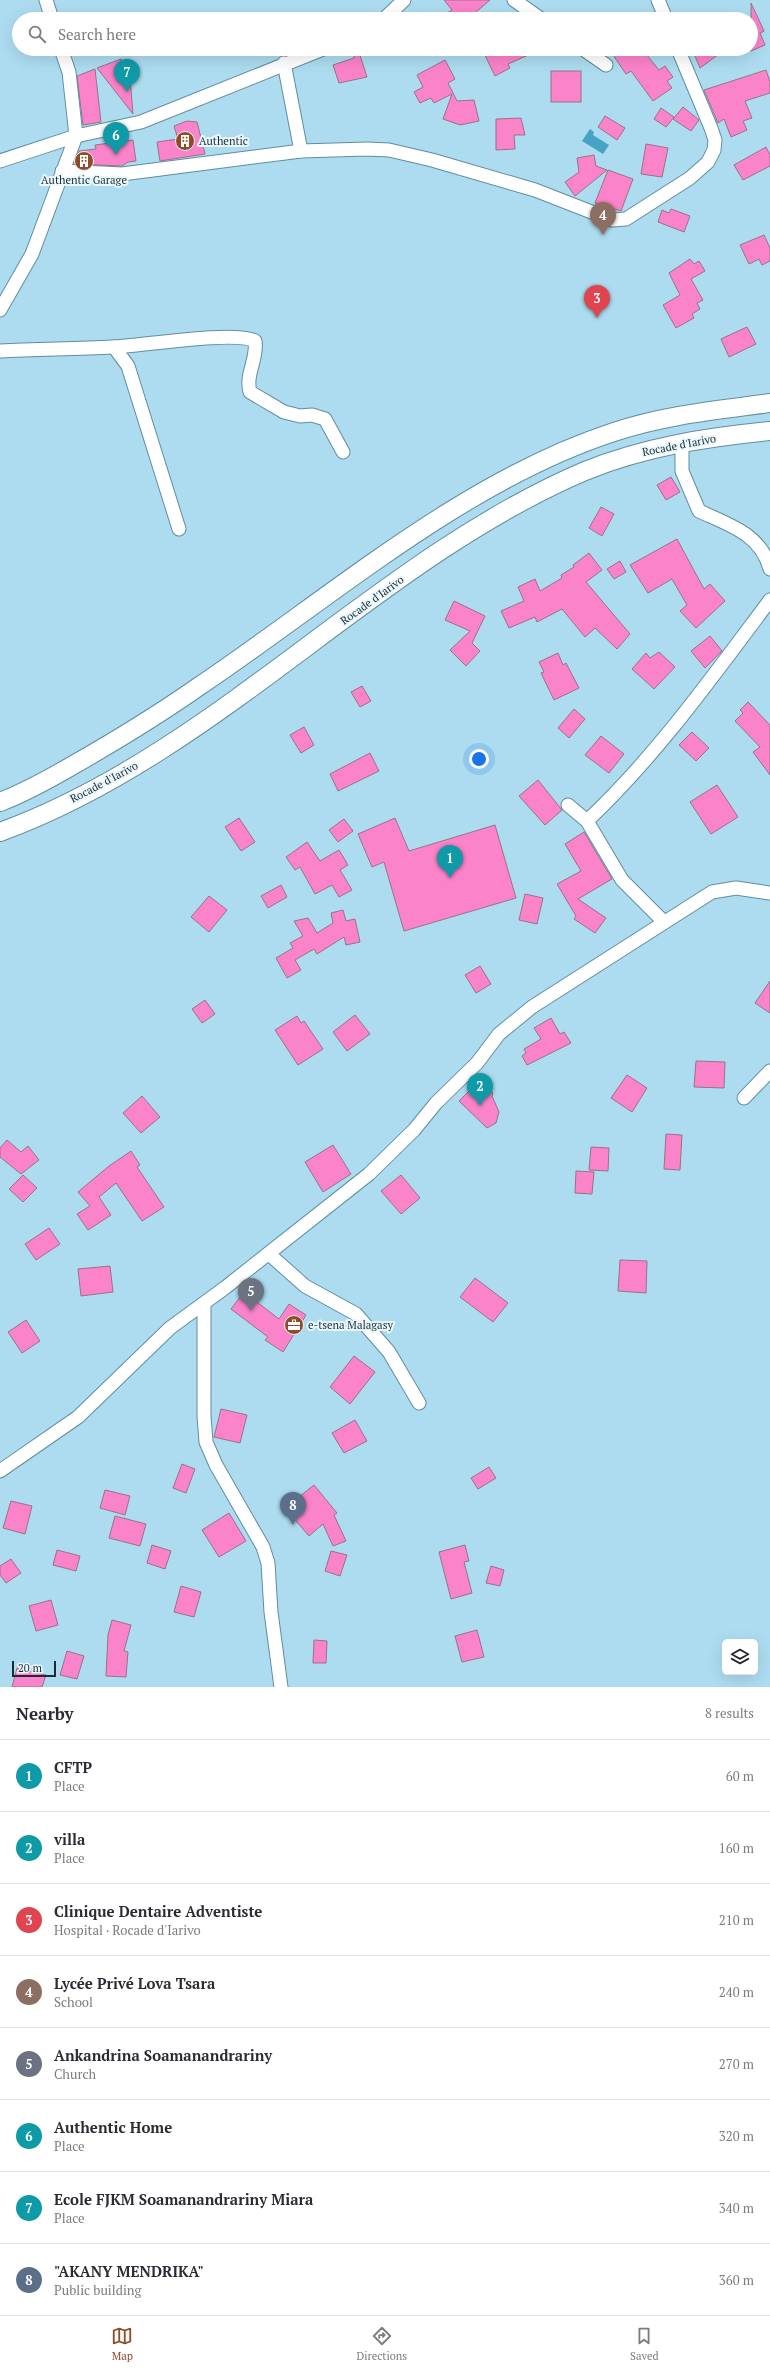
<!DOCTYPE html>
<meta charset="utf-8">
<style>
body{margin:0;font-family:"PT Serif",serif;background:#f7f7f7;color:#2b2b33}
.controls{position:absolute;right:12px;bottom:12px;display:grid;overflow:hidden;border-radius:6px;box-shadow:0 4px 16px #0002}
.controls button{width:36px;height:36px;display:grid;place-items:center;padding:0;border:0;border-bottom:1px solid #e1e1e2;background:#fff;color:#2b2b33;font:20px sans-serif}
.scale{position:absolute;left:12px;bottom:10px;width:44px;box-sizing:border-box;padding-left:4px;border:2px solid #1a2d34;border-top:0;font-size:11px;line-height:14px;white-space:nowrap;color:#1a2d34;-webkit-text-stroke:3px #eaf7fd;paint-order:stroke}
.you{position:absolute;left:479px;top:759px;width:14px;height:14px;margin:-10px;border:3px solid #fff;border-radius:50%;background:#1a73e8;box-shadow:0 0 0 6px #1a73e833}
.badge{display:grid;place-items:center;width:26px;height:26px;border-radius:50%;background:#914a27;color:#fff;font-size:13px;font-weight:700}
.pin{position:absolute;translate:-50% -33px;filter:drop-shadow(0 1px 2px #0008)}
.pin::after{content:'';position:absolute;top:21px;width:14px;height:12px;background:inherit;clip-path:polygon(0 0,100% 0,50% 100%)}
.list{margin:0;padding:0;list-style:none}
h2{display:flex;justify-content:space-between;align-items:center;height:52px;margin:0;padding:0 16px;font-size:17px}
h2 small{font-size:13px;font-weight:400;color:#7c7c81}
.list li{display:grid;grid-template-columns:26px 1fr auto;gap:12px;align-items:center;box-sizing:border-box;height:72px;padding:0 16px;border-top:1px solid #e1e1e2}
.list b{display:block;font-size:15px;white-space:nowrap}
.list p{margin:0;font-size:13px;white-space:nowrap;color:#7c7c81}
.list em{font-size:13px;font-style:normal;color:#7c7c81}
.icon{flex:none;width:22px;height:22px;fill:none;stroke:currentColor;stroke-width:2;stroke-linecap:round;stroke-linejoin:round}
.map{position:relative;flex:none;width:770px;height:1687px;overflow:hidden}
.search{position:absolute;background:#fff;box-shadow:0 4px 16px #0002;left:12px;right:12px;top:12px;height:44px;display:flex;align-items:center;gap:10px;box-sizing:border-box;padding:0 14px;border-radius:22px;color:#7c7c81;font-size:15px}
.sheet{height:628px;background:#fff}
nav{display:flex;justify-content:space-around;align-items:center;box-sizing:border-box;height:56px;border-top:1px solid #e1e1e2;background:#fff;font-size:11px;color:#7c7c81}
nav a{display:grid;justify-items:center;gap:2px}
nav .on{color:#914a27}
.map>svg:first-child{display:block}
.water{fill:#46a3c4}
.building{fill:#fb83ca;stroke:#987286}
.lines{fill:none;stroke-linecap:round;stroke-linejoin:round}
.minor-casing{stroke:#608d9f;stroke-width:15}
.secondary-casing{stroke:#608d9f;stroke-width:20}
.minor{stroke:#fff;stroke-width:13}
.secondary{stroke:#fff;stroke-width:18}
.labels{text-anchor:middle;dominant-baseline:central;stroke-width:4;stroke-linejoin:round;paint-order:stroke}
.poi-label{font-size:11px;fill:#1a2d34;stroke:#eaf7fd;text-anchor:start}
.street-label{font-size:11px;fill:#1a2d34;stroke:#eaf7fd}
</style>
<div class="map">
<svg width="770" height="1687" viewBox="0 0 770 1687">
<rect width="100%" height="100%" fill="#addcf0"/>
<polygon class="water" points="590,129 594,132 593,135 609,145 603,154 582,141"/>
<g class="building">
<polygon points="444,0 490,0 468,19 437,19 452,10"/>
<polygon points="751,3 764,31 760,33 765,45 751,51"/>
<polygon points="354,49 358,49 367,77 339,83 333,65 354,58"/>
<polygon points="482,49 542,49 508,64 510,68 495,76"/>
<polygon points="609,49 642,49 659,70 665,66 673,77 667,81 672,88 653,101 631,71 626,74"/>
<polygon points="692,49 726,49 700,68"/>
<polygon points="121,59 130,78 133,114 97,68"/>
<polygon points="445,60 455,79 448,83 457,101 474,100 479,121 460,125 443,119 452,94 434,103 431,98 420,103 414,92 423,87 417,75"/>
<polygon points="95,69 101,122 83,125 77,76"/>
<polygon points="766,70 770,82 770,93 745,101 752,118 743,121 747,130 731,137 724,119 718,123 704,90"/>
<rect x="551" y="71" width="30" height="31"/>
<polygon points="683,107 699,120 691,131 673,119"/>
<polygon points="661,108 674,117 666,127 654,119"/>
<polygon points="605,116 625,128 617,140 598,127"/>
<polygon points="521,118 525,135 514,135 515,149 496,150 496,119"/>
<polygon points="187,121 197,122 205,154 160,161 157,142 178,139 174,126"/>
<polygon points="133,140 136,161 128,162 122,166 74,164 79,151 96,149 95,145"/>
<polygon points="646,144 668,148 662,177 641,174"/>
<polygon points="766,147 770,155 770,166 743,180 734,165"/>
<polygon points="594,155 596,166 607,170 575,196 565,182 579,172 577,158"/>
<polygon points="608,170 633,179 621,211 595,203"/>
<polygon points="671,209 690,216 684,232 658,222 662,210 669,213"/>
<polygon points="764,235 770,248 770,261 762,265 759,259 749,264 740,245"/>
<polygon points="690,259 694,264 699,261 705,271 691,279 703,300 697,303 700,309 692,314 694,318 676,328 663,305 680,295 669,273"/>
<polygon points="747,327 756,344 729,357 721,339"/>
<polygon points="671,477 680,492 666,500 657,485"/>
<polygon points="601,507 614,514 602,536 589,528"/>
<polygon points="677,539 704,589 710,584 725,601 696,628 680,611 687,605 672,579 648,593 630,565"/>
<polygon points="589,553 602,570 586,582 630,634 617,649 595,628 585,637 562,609 537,622 535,617 509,628 501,611 524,601 518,587 535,579 540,591 562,578 561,575 574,567 573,565"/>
<polygon points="620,561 626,572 614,579 607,569"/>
<polygon points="454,601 485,616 472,643 480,651 466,666 450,650 470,631 445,620"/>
<polygon points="710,636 722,651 705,668 691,651"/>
<polygon points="659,652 675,667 654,689 632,669 646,653 650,658"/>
<polygon points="558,653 563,665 566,663 579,688 554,700 541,673 544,672 539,662"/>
<polygon points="362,686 371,701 360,707 351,692"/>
<polygon points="748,702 770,725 770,775 753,752 760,747 735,721 743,713 740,710"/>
<polygon points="574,709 585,719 569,738 558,728"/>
<polygon points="304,727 314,745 301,753 290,735"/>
<polygon points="692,732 709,748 696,761 679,745"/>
<polygon points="601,736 624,754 609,773 585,755"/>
<polygon points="370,753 379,771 338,791 330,774"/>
<polygon points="538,780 562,810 545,825 519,796"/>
<polygon points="717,785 738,817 711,834 690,802"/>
<polygon points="239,818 255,842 241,851 225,827"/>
<polygon points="395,818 409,851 495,825 516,898 404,931 384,862 372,867 358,834"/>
<polygon points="344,819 353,831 338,842 329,830"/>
<polygon points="584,832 612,879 578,899 606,918 595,933 574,919 576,916 557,884 581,871 565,844"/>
<polygon points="307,842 320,861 339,850 348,865 340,870 352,890 339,897 332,885 315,894 300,867 295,870 286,857"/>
<polygon points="281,885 287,897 268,908 261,896"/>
<polygon points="525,894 543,898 537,924 519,920"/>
<polygon points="209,896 227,910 209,932 191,917"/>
<polygon points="343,910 346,921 355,919 360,942 346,945 344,937 317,954 314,949 295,960 301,970 287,978 276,958 293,948 290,943 303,936 294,921 308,918 317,933 333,923 331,913"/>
<polygon points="480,966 491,984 476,993 465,975"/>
<polygon points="770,981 770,1013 755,1003"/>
<polygon points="205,1000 215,1014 202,1023 192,1009"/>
<polygon points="355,1015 370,1034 347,1051 333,1032"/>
<polygon points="297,1016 301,1023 304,1021 323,1049 298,1065 275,1030"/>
<polygon points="551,1018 560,1034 564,1032 571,1043 527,1065 522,1056 526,1053 524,1049 541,1039 534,1028"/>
<polygon points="696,1061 725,1062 724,1088 694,1087"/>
<polygon points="627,1075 647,1088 632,1112 611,1098"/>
<polygon points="479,1081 493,1093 492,1096 499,1112 496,1123 487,1128 459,1101"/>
<polygon points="142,1096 160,1117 141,1133 123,1113"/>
<polygon points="666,1134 682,1135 680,1170 664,1169"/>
<polygon points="7,1140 21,1152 28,1146 39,1160 21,1174 0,1157 0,1148"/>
<polygon points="333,1145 351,1174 323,1192 305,1162"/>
<polygon points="591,1147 609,1148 608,1171 589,1170"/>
<polygon points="131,1151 140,1165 137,1167 164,1207 142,1221 116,1183 99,1197 111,1215 88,1230 77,1214 90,1206 78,1192 109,1166"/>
<polygon points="576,1171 594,1172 592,1194 575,1193"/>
<polygon points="23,1175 37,1188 23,1202 9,1189"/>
<polygon points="401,1175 420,1198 401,1214 381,1191"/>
<polygon points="49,1228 60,1244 36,1260 25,1244"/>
<polygon points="620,1260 647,1261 646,1293 618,1291"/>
<polygon points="110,1266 113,1292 81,1296 78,1269"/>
<polygon points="475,1278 508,1303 493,1322 460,1297"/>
<polygon points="244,1292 279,1319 289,1304 306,1315 283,1352 265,1340 268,1337 231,1309"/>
<polygon points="26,1320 40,1341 22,1353 8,1332"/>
<polygon points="354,1356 375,1372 350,1404 330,1387"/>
<polygon points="221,1409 247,1415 240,1443 214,1437"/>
<polygon points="355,1420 367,1441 344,1453 332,1433"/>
<polygon points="182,1464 195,1469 186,1493 173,1488"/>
<polygon points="489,1467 496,1478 478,1489 471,1478"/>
<polygon points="314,1485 337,1513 334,1515 346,1541 333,1546 323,1524 309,1536 285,1508"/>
<polygon points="105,1490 130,1496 125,1515 100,1508"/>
<polygon points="11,1501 32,1506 25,1534 3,1528"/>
<polygon points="229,1513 246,1541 219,1557 202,1530"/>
<polygon points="115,1516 146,1524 140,1546 109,1538"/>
<polygon points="152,1545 171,1551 165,1569 147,1563"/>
<polygon points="465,1545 469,1561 464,1562 472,1593 451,1599 439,1552"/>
<polygon points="57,1550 80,1556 76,1571 53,1565"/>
<polygon points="331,1551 347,1555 340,1576 325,1571"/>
<polygon points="11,1559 21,1573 6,1583 0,1575 0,1566"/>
<polygon points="491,1566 504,1570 500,1586 486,1583"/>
<polygon points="181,1586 201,1592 194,1617 174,1612"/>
<polygon points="51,1600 58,1625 36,1631 29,1606"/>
<polygon points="112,1620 131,1625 124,1651 128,1652 126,1677 106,1676 108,1635"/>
<polygon points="477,1630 484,1657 462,1662 455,1636"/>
<polygon points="314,1640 327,1641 326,1663 313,1663"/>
<polygon points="67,1651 84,1656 77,1679 60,1675"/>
<polygon points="17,1668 46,1675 42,1687 12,1687"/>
</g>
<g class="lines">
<g class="minor-casing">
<g id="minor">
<polyline points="46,0 52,19"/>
<polyline points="514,0 541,19"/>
<polyline points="658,0 666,19"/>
<polyline points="384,19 404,0"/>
<polyline points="583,49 606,65"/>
<polyline points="284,63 301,151"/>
<polyline points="0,161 76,136 141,122 323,49"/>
<polyline points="62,171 122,174 301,151 367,149 389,150 432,160 535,190 612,220 626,219 690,178 708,162 714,150 715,140 711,128 678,49"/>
<polyline points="0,310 32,254 76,136 69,72 61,49"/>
<polyline points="114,347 128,366 179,529"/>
<path d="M 0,351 C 38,349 75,349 113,347 C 140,346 236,330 255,341 C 258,359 245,374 250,392 L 284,412 L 300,416 L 312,415 L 325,419 L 343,452"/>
<path d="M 682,443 L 682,471 L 699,511 C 729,525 761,534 770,569"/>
<polyline points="568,805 587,821 622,880 663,921"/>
<path d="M 587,821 C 657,755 713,676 770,600"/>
<polyline points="744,1098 770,1071"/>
<polyline points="269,1254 305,1286 356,1314 389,1352 419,1403"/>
<polyline points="204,1304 204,1416 206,1442 216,1465 263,1547 268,1563 271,1612 281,1687"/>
<polyline points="0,1471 78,1417 170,1328 226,1287 369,1174 414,1130 436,1103 477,1063 499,1034 532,1007 712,892 736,888 770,893"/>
</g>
</g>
<g class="secondary-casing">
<g id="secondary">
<path d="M 0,802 C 26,792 51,778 75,764 C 117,740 158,715 198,687 C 329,599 463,481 614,432 C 664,415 718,410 770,403"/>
<path d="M 0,832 C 217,753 374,561 585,471 C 644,447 707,437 770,431"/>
</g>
</g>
<use href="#minor" class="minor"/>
<use href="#secondary" class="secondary"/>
</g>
<defs>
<g id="building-disc" transform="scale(1)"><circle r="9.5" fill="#914a27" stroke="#eaf7fd"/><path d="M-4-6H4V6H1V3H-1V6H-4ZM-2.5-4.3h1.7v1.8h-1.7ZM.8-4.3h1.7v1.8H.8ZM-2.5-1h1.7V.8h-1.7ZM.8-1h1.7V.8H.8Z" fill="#fff"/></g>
<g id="office-disc" transform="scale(1)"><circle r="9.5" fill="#914a27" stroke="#eaf7fd"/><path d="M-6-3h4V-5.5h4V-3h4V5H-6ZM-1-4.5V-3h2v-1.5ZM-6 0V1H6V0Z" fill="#fff"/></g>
</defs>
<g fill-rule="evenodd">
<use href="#building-disc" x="185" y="141"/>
<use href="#building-disc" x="84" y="161"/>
<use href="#office-disc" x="294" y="1325"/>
</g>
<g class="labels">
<g class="poi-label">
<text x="199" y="141">Authentic</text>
<text x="84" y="180" text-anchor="middle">Authentic Garage</text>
<text x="308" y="1325">e-tsena Malagasy</text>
</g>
<g class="street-label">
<text transform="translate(679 445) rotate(-11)">Rocade d'Iarivo</text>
<text transform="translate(372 600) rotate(-36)">Rocade d'Iarivo</text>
<text transform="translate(104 782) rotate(-28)">Rocade d'Iarivo</text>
</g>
</g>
</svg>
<div class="controls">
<button><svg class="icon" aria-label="layers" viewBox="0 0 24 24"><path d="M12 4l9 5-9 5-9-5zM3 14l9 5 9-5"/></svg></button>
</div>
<div class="scale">20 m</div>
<div class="you"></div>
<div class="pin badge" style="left:450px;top:878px;background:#0f9aa8">1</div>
<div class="pin badge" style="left:480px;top:1106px;background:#0f9aa8">2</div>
<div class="pin badge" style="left:597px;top:318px;background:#e0444e">3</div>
<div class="pin badge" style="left:603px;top:235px;background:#8d6e63">4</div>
<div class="pin badge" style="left:251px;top:1311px;background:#6b7280">5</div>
<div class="pin badge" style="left:116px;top:155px;background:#0f9aa8">6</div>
<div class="pin badge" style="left:127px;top:92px;background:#0f9aa8">7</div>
<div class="pin badge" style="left:293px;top:1525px;background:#5c6f8a">8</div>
<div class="search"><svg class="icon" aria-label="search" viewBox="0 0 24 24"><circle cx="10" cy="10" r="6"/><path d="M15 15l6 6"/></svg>Search here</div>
</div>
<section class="sheet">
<h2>Nearby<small>8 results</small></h2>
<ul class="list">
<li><span class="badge" style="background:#0f9aa8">1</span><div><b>CFTP</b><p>Place</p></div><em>60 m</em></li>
<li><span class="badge" style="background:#0f9aa8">2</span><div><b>villa</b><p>Place</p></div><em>160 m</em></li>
<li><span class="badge" style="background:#e0444e">3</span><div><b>Clinique Dentaire Adventiste</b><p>Hospital · Rocade d'Iarivo</p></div><em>210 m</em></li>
<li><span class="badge" style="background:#8d6e63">4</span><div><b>Lycée Privé Lova Tsara</b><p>School</p></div><em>240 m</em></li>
<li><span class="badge" style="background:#6b7280">5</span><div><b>Ankandrina Soamanandrariny</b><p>Church</p></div><em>270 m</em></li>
<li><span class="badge" style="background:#0f9aa8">6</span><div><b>Authentic Home</b><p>Place</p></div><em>320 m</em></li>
<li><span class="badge" style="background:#0f9aa8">7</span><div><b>Ecole FJKM Soamanandrariny Miara</b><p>Place</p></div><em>340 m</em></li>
<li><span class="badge" style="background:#5c6f8a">8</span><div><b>&quot;AKANY MENDRIKA&quot;</b><p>Public building</p></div><em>360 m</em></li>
</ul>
</section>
<nav>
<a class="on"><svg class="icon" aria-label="map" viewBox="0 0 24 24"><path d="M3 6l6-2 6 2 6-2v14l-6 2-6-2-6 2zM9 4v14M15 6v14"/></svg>Map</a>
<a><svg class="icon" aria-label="directions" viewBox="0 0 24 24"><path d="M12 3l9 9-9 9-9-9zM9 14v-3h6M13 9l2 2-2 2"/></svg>Directions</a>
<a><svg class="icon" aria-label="saved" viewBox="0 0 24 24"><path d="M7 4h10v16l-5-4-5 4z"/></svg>Saved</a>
</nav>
